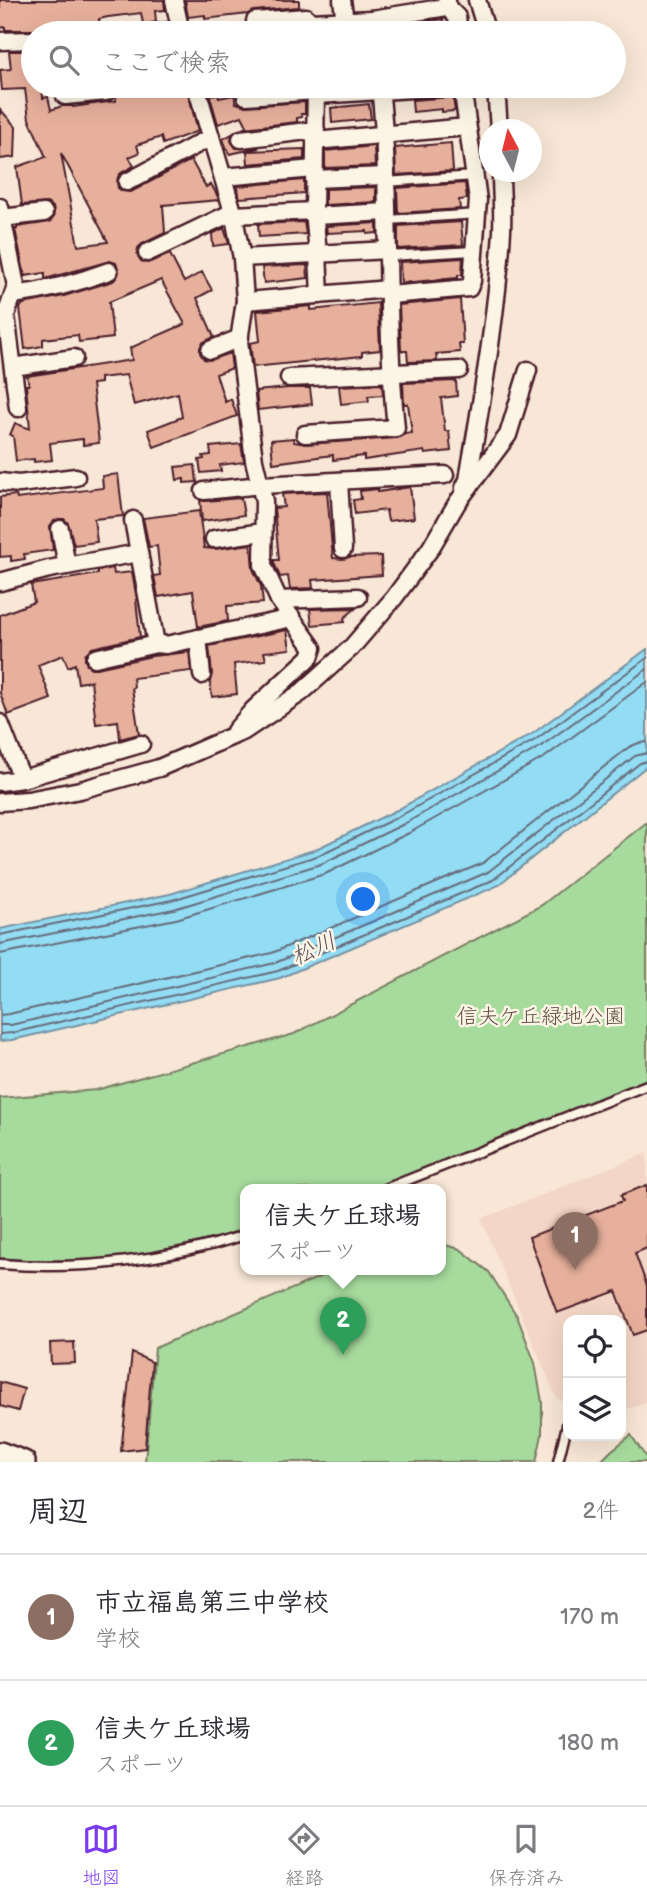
<!DOCTYPE html>
<html lang="ja">
<meta charset="utf-8">
<style>
body{margin:0;font-family:"Balsamiq Sans","Klee One",sans-serif;background:#f2f2f3;color:#2b2b33}
.controls{position:absolute;right:21px;bottom:21px;display:grid;overflow:hidden;border-radius:14px;box-shadow:0 7px 28px #0002}
.controls button{width:63px;height:63px;display:grid;place-items:center;padding:0;border:0;border-bottom:2px solid #e1e1e2;background:#fff;color:#2b2b33;font:35px sans-serif}
.compass{position:absolute;left:479px;top:119px;width:63px;height:63px;border-radius:50%;background:#fff;box-shadow:0 7px 28px #0002;rotate:353deg}
.you{position:absolute;left:364px;top:900px;width:24px;height:24px;margin:-18px;border:5px solid #fff;border-radius:50%;background:#1a73e8;box-shadow:0 0 0 10px #1a73e833}
.badge{display:grid;place-items:center;width:46px;height:46px;border-radius:50%;background:#7c3aed;color:#fff;font-size:23px;font-weight:700}
.pin{position:absolute;translate:-50% -58px;filter:drop-shadow(0 2px 4px #0008)}
.pin::after{content:'';position:absolute;top:37px;width:24px;height:21px;background:inherit;clip-path:polygon(0 0,100% 0,50% 100%)}
.popup{position:absolute;left:240px;top:1184px;width:206px;height:91px;box-sizing:border-box;display:grid;place-content:center;border-radius:14px;background:#fff;filter:drop-shadow(0 2px 5px #0005);font-size:23px;white-space:nowrap;color:#7c7c81}
.popup b{font-size:26px;color:#2b2b33}
.popup::after{content:'';position:absolute;left:50%;top:100%;margin-left:-14px;border:14px solid transparent;border-top-color:#fff}
.list{margin:0;padding:0;list-style:none}
h2{display:flex;justify-content:space-between;align-items:center;height:91px;margin:0;padding:0 28px;font-size:30px}
h2 small{font-size:23px;font-weight:400;color:#7c7c81}
.list li{display:grid;grid-template-columns:46px 1fr auto;gap:21px;align-items:center;box-sizing:border-box;height:126px;padding:0 28px;border-top:2px solid #e1e1e2}
.list b{display:block;font-size:26px;white-space:nowrap}
.list p{margin:0;font-size:23px;white-space:nowrap;color:#7c7c81}
.list em{font-size:23px;font-style:normal;color:#7c7c81}
.icon{flex:none;width:38px;height:38px;fill:none;stroke:currentColor;stroke-width:2;stroke-linecap:round;stroke-linejoin:round}
.map{position:relative;flex:none;width:647px;height:1462px;overflow:hidden}
.search{position:absolute;background:#fff;box-shadow:0 7px 28px #0002;left:21px;right:21px;top:21px;height:77px;display:flex;align-items:center;gap:18px;box-sizing:border-box;padding:0 24px;border-radius:38px;color:#7c7c81;font-size:26px}
.sheet{height:343px;background:#fff}
nav{display:flex;justify-content:space-around;align-items:center;box-sizing:border-box;height:98px;border-top:2px solid #e1e1e2;background:#fff;font-size:19px;color:#7c7c81}
nav a{display:grid;justify-items:center;gap:4px}
nav .on{color:#7c3aed}
.map>svg:first-child{display:block}
.built{fill:#f3d6c5}
.green{fill:#a7db9d;stroke:#787d64;stroke-width:2}
.water{fill:#92ddf3;stroke:#7591a3;stroke-width:2}
.lines{fill:none;stroke-linecap:round;stroke-linejoin:round}
.shore{stroke:#676b7b;stroke-width:2}
.building{fill:#e7b09c;stroke:#4a1f2b;stroke-width:2;fill-rule:evenodd}
.service-casing{stroke:#4a1f2b;stroke-width:13}
.minor-casing{stroke:#4a1f2b;stroke-width:21}
.tertiary-casing{stroke:#4a1f2b;stroke-width:26}
.service{stroke:#fcf5e5;stroke-width:8}
.minor{stroke:#fcf5e5;stroke-width:16}
.tertiary{stroke:#fcf5e5;stroke-width:21}
.labels{text-anchor:middle;dominant-baseline:central;stroke-width:5;stroke-linejoin:round;paint-order:stroke}
.park-label{font-size:21px;fill:#614e48;stroke:#fcf5e5}
.water-label{font-size:23px;font-style:italic;fill:#5c4e5d;stroke:#fcf5e5}
</style>
<div class="map">
<svg width="647" height="1462" viewBox="0 0 647 1462">
<rect width="100%" height="100%" fill="#f8e7d6"/>
<filter id="ink" filterUnits="userSpaceOnUse"><feTurbulence type="fractalNoise" baseFrequency=".0143" numOctaves="2"/><feDisplacementMap in="SourceGraphic" scale="14" xChannelSelector="R" yChannelSelector="G"/><feConvolveMatrix kernelMatrix="1 2 1 2 8 2 1 2 1" color-interpolation-filters="sRGB"/></filter>
<g filter="url(#ink)">
<polygon class="built" points="647,1153 647,1402 621,1411 621,1320 568,1320 568,1403 557,1399 481,1219"/>
<g class="green">
<path d="M 647,822 L 647,1079 L 398,1180 L 370,1189 L 245,1189 L 245,1229 C 167,1255 82,1266 0,1258 L 0,1098 L 96,1090 L 294,1034 L 542,905 Z"/>
<polygon points="441,1244 460,1249 489,1272 517,1316 535,1363 542,1402 542,1435 536,1462 145,1462 155,1348 338,1269 441,1269"/>
<polygon points="631,1435 647,1459 647,1462 600,1462 611,1451"/>
</g>
<polygon class="water" points="647,649 647,766 497,886 280,978 12,1040 0,1041 0,929 170,894 314,850 397,810 532,734"/>
<g class="lines">
<g class="shore">
<polyline points="0,935 172,900 317,856 400,816 535,740 647,658"/>
<polyline points="0,944 174,909 321,864 404,824 540,747 647,669"/>
<polyline points="0,954 176,919 325,874 409,833 545,757 647,682"/>
<polyline points="0,1015 9,1014 272,953 483,863 629,747 639,743 647,742"/>
<polyline points="0,1025 11,1025 275,963 488,872 635,756 647,753"/>
<polyline points="0,1034 12,1033 278,971 493,880 640,763 647,761"/>
</g>
</g>
<g class="building">
<polygon points="0,0 164,0 165,10 155,11 156,22 148,24 144,29 141,13 108,17 99,19 99,23 71,27 72,33 41,33 33,30 5,30 5,27 0,28"/>
<polygon points="185,0 299,0 299,7 254,11 248,14 205,19 205,15 188,17"/>
<polygon points="443,19 444,33 389,33 389,27"/>
<polygon points="300,28 301,33 255,33 254,31"/>
<path d="M 9,51 L 33,51 L 33,86 L 42,86 L 43,98 L 48,97 L 51,110 L 62,106 L 72,106 L 73,107 L 116,101 L 116,86 L 186,86 L 198,131 L 163,144 L 161,137 L 137,145 L 139,153 L 129,157 L 134,166 L 121,173 L 118,177 L 117,182 L 118,188 L 122,191 L 131,192 L 191,160 L 206,187 L 211,184 L 217,195 L 219,200 L 163,205 L 165,233 L 142,244 L 138,248 L 137,253 L 141,261 L 147,263 L 170,254 L 184,282 L 202,272 L 212,290 L 197,298 L 214,337 L 202,343 L 200,348 L 200,353 L 204,359 L 209,360 L 230,353 L 232,368 L 216,374 L 225,402 L 231,399 L 237,416 L 154,447 L 148,430 L 182,417 L 178,393 L 134,405 L 126,375 L 100,378 L 100,383 L 92,384 L 99,443 L 83,445 L 83,439 L 50,443 L 52,460 L 34,462 L 34,459 L 16,461 L 13,436 L 10,435 L 15,423 L 30,429 L 26,385 L 29,385 L 27,376 L 132,360 L 130,348 L 185,324 L 161,280 L 109,302 L 113,338 L 79,342 L 78,335 L 43,339 L 43,346 L 25,349 L 20,308 L 23,304 L 64,296 L 100,285 L 113,281 L 117,277 L 119,272 L 116,263 L 110,261 L 45,279 L 45,273 L 25,276 L 15,229 L 17,229 L 17,227 L 50,222 L 53,218 L 54,212 L 53,207 L 47,203 L 22,205 L 17,167 L 46,157 L 29,119 L 25,89 L 2,90 L 0,70 L 11,69 ZM 61,153 L 108,242 L 78,246 Z"/>
<polygon points="207,86 209,86 210,95 218,94 219,98 234,95 236,103 246,106 305,102 305,114 301,114 302,117 297,118 297,122 243,128 247,126 242,116 218,124"/>
<polygon points="453,97 455,111 442,112 442,109 413,112 412,100"/>
<polygon points="369,104 371,119 332,123 331,108"/>
<polygon points="0,109 16,127 15,157 0,159"/>
<polygon points="232,134 231,141 236,148 259,148 229,154 223,139"/>
<polygon points="451,143 453,171 396,175 395,148"/>
<polygon points="374,146 375,166 325,168 325,151"/>
<polygon points="304,149 304,159 248,164 247,151"/>
<polygon points="304,180 304,193 240,198 239,195 238,186"/>
<polygon points="465,183 467,199 459,200 460,209 398,213 397,188"/>
<polygon points="376,187 376,202 325,205 325,189"/>
<polygon points="304,222 306,234 259,237 258,224"/>
<polygon points="461,222 463,245 398,249 398,226"/>
<polygon points="377,223 377,233 367,234 367,231 327,233 326,226"/>
<polygon points="224,228 229,244 213,246 212,234"/>
<polygon points="463,258 462,275 458,275 458,278 401,283 400,262"/>
<polygon points="307,265 308,278 264,283 262,267"/>
<polygon points="460,299 463,344 459,344 460,352 436,354 437,361 408,362 407,351 401,351 399,305"/>
<polygon points="378,303 380,350 362,352 362,356 253,367 250,343 260,341 257,311 311,306 311,310"/>
<polygon points="456,381 457,396 441,398 445,431 449,431 451,451 425,454 424,451 364,460 364,456 333,460 333,455 273,463 271,440 294,438 294,442 306,444 397,438 405,434 412,433 408,404 404,404 403,383"/>
<polygon points="382,384 383,395 368,396 369,401 341,404 339,386"/>
<polygon points="288,388 310,388 312,404 258,410 256,391"/>
<polygon points="241,444 244,462 220,465 221,471 201,473 199,460 204,459 203,456 211,455 210,447"/>
<polygon points="195,465 197,482 184,483 184,479 177,480 175,467"/>
<polygon points="118,474 123,516 94,519 97,542 74,545 68,523 64,519 59,519 54,521 50,526 53,550 24,554 25,559 11,561 11,556 0,557 0,497 16,495 17,499 103,488 102,476"/>
<polygon points="410,487 414,518 388,521 386,510 355,514 353,500 361,499 360,491 378,489 378,492"/>
<polygon points="327,492 333,558 343,559 349,557 381,556 382,575 312,580 313,588 290,589 288,576 280,577 274,563 274,560 279,560 274,508 284,507 282,494"/>
<polygon points="241,498 244,515 202,521 200,500 205,501"/>
<polygon points="199,511 204,548 215,549 251,544 253,569 261,586 263,603 227,606 228,621 198,627 193,591 158,597 154,576 160,575 157,546 149,547 143,518"/>
<polygon points="113,568 114,574 132,572 137,600 136,600 140,637 92,648 85,654 85,660 87,665 91,668 97,668 152,656 189,652 191,671 133,678 134,687 132,688 139,734 120,739 118,721 96,724 91,681 78,683 75,664 68,667 63,655 38,665 51,699 8,715 0,693 0,615 34,602 31,585 98,574 98,571"/>
<polygon points="356,608 344,618 345,622 312,625 310,609"/>
<polygon points="287,630 290,649 264,652 266,660 234,664 237,694 212,697 210,681 212,674 209,646"/>
<polygon points="647,1185 647,1248 635,1253 647,1286 647,1330 633,1335 616,1291 557,1313 529,1237 623,1201 621,1195"/>
<polygon points="74,1342 75,1363 51,1364 50,1343"/>
<polygon points="132,1353 152,1362 145,1448 121,1451"/>
<polygon points="0,1382 24,1389 18,1411 0,1406"/>
</g>
<g class="lines">
<g class="service-casing">
<g id="service">
<polyline points="385,182 475,176"/>
<polyline points="388,220 478,214"/>
<polyline points="389,256 473,251"/>
<polyline points="385,1189 647,1085"/>
<path d="M 0,1264 C 81,1271 168,1260 245,1235"/>
<polyline points="558,1462 568,1421"/>
</g>
</g>
<g class="minor-casing">
<g id="minor">
<polyline points="174,0 181,33"/>
<polyline points="342,0 345,20"/>
<polyline points="447,0 447,7 457,17 459,33"/>
<polyline points="477,0 487,33"/>
<polyline points="372,19 447,7"/>
<polyline points="255,21 306,17 311,22"/>
<polyline points="154,33 180,30"/>
<polyline points="311,33 311,22 372,19 374,33"/>
<polyline points="0,41 33,40"/>
<polyline points="196,86 233,212 242,258 245,301 239,341 254,460 264,501 263,565 279,600 313,648 310,657 253,710 235,731"/>
<polyline points="316,86 314,211 318,254 320,295"/>
<polyline points="496,86 499,130"/>
<polyline points="317,95 460,86"/>
<polyline points="65,96 106,92 105,86"/>
<polyline points="246,96 316,91"/>
<polyline points="241,139 316,130"/>
<polyline points="315,141 467,127"/>
<polyline points="223,177 314,169"/>
<polyline points="314,179 385,176"/>
<polyline points="127,182 211,137"/>
<polyline points="0,207 16,286 6,315 18,408"/>
<polyline points="233,215 314,211"/>
<polyline points="314,216 387,212"/>
<polyline points="2,218 44,213"/>
<polyline points="147,253 233,212"/>
<polyline points="242,258 388,250"/>
<path d="M 13,295 C 47,291 77,283 109,271"/>
<polyline points="390,295 469,288 472,281 478,200 462,86"/>
<polyline points="245,301 389,289"/>
<polyline points="210,350 240,338"/>
<polyline points="13,367 74,358"/>
<polyline points="289,378 459,370"/>
<path d="M 305,434 L 396,428 C 384,314 392,199 380,86"/>
<polyline points="339,481 343,549"/>
<polyline points="0,482 19,484 76,477"/>
<path d="M 464,488 L 468,480 C 482,397 497,315 502,231 C 503,211 501,191 501,172"/>
<polyline points="204,491 261,485 445,475"/>
<polyline points="133,520 156,644"/>
<polyline points="60,529 67,566"/>
<polyline points="214,539 263,532"/>
<polyline points="0,582 49,569 139,553"/>
<polyline points="279,600 358,597"/>
<polyline points="198,638 202,675"/>
<polyline points="95,658 156,644 166,645 292,618"/>
<polyline points="0,723 22,779 0,782"/>
<polyline points="22,779 141,744"/>
<polyline points="0,802 28,800 80,790 159,768 244,731 302,692 351,648 394,598 430,549 457,503 508,435 528,370"/>
</g>
</g>
<g class="tertiary-casing">
<polyline id="tertiary" points="0,1453 24,1462"/>
</g>
<use href="#service" class="service"/>
<use href="#minor" class="minor"/>
<use href="#tertiary" class="tertiary"/>
</g>
</g>
<g class="labels">
<g class="park-label">
<text x="541" y="1016">信夫ケ丘緑地公園</text>
</g>
<g class="water-label">
<text transform="translate(314 949) rotate(-24)">松川</text>
</g>
</g>
</svg>
<div class="controls">
<button><svg class="icon" aria-label="locate" viewBox="0 0 24 24"><circle cx="12" cy="12" r="6"/><path d="M12 2v4M12 18v4M2 12h4M18 12h4"/></svg></button>
<button><svg class="icon" aria-label="layers" viewBox="0 0 24 24"><path d="M12 4l9 5-9 5-9-5zM3 14l9 5 9-5"/></svg></button>
</div>
<svg class="compass" viewBox="-18 -18 36 36"><path d="M0-13l5 13h-10z" fill="#e53935"/><path d="M0 13l5-13h-10z" fill="#7c7c81"/></svg>
<div class="you"></div>
<div class="pin badge" style="left:575px;top:1270px;background:#8d6e63">1</div>
<div class="pin badge" style="left:343px;top:1355px;background:#2e9e5b">2</div>
<div class="popup"><b>信夫ケ丘球場</b>スポーツ</div>
<div class="search"><svg class="icon" aria-label="search" viewBox="0 0 24 24"><circle cx="10" cy="10" r="6"/><path d="M15 15l6 6"/></svg>ここで検索</div>
</div>
<section class="sheet">
<h2>周辺<small>2件</small></h2>
<ul class="list">
<li><span class="badge" style="background:#8d6e63">1</span><div><b>市立福島第三中学校</b><p>学校</p></div><em>170 m</em></li>
<li><span class="badge" style="background:#2e9e5b">2</span><div><b>信夫ケ丘球場</b><p>スポーツ</p></div><em>180 m</em></li>
</ul>
</section>
<nav>
<a class="on"><svg class="icon" aria-label="map" viewBox="0 0 24 24"><path d="M3 6l6-2 6 2 6-2v14l-6 2-6-2-6 2zM9 4v14M15 6v14"/></svg>地図</a>
<a><svg class="icon" aria-label="directions" viewBox="0 0 24 24"><path d="M12 3l9 9-9 9-9-9zM9 14v-3h6M13 9l2 2-2 2"/></svg>経路</a>
<a><svg class="icon" aria-label="saved" viewBox="0 0 24 24"><path d="M7 4h10v16l-5-4-5 4z"/></svg>保存済み</a>
</nav>
